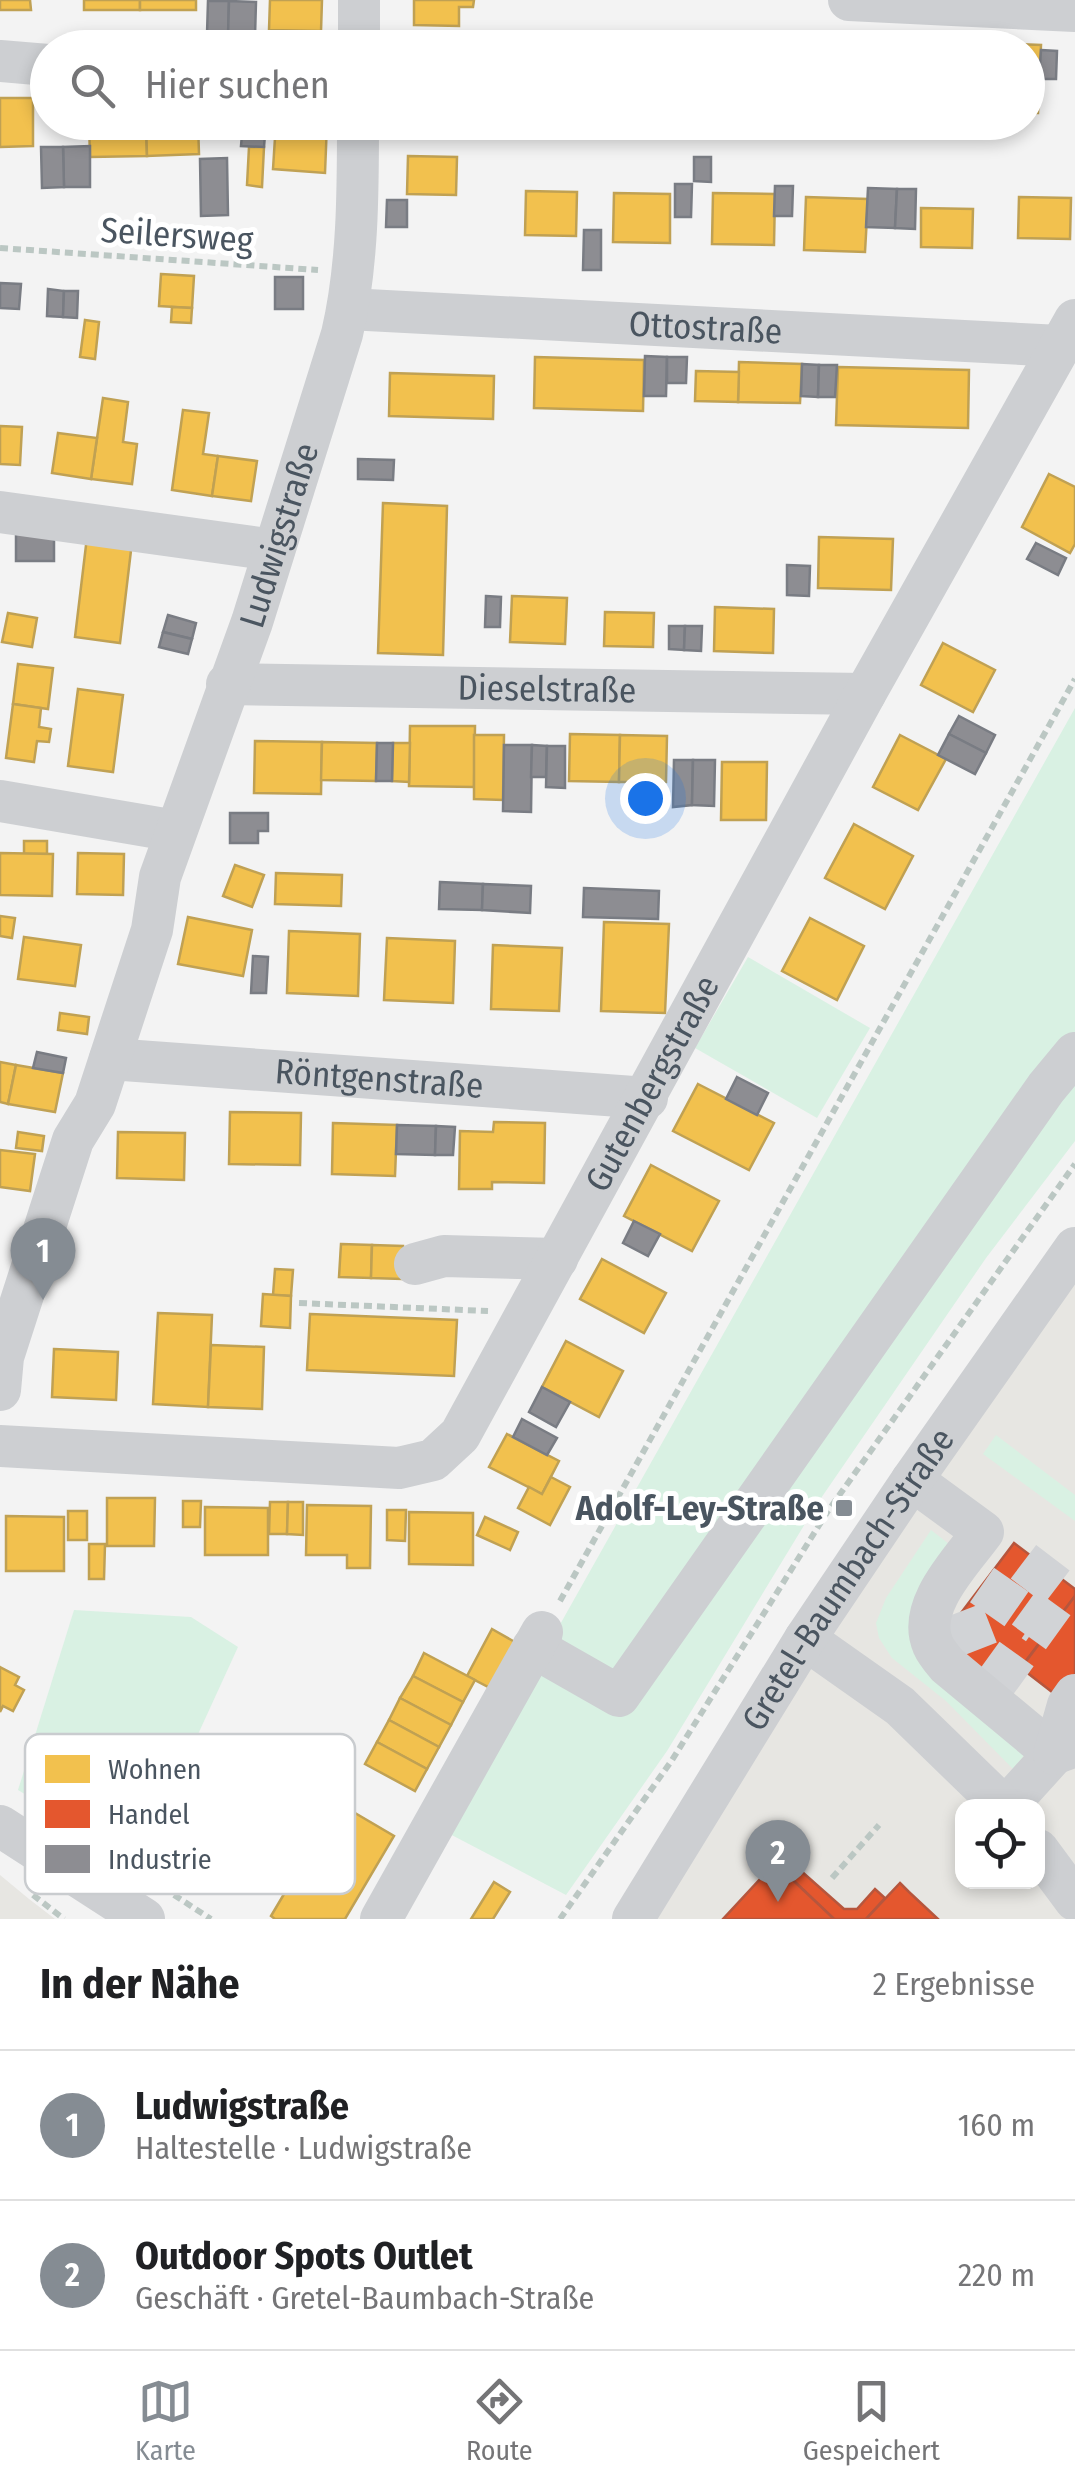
<!DOCTYPE html>
<html lang="de">
<meta charset="utf-8">
<style>
body{margin:0;font-family:"Fira Sans Condensed",sans-serif;background:#f6f6f6;color:#202124}
.controls{position:absolute;right:30px;bottom:30px;display:grid;overflow:hidden;border-radius:20px;box-shadow:0 5px 15px #0003}
.controls button{width:90px;height:90px;display:grid;place-items:center;padding:0;border:0;border-bottom:2px solid #e0e0e0;background:#fff;color:#202124;font:50px sans-serif}
.you{position:absolute;left:645px;top:798px;width:35px;height:35px;margin:-25px;border:8px solid #fff;border-radius:50%;background:#1a73e8;box-shadow:0 0 0 15px #1a73e833}
.badge{display:grid;place-items:center;width:65px;height:65px;border-radius:50%;background:#858c93;color:#fff;font-size:32px;font-weight:700}
.pin{position:absolute;translate:-50% -82px;filter:drop-shadow(0 2px 5px #0008)}
.pin::after{content:'';position:absolute;top:52px;width:35px;height:30px;background:inherit;clip-path:polygon(0 0,100% 0,50% 100%)}
.list{margin:0;padding:0;list-style:none}
h2{display:flex;justify-content:space-between;align-items:center;height:130px;margin:0;padding:0 40px;font-size:42px}
h2 small{font-size:32px;font-weight:400;color:#757577}
.list li{display:grid;grid-template-columns:65px 1fr auto;gap:30px;align-items:center;box-sizing:border-box;height:150px;padding:0 40px;border-top:2px solid #e0e0e0}
.list b{display:block;font-size:38px;white-space:nowrap}
.list p{margin:0;font-size:32px;white-space:nowrap;color:#757577}
.list em{font-size:32px;font-style:normal;color:#757577}
.icon{flex:none;width:55px;height:55px;fill:none;stroke:currentColor;stroke-width:2;stroke-linecap:round;stroke-linejoin:round}
.map{position:relative;flex:none;width:1075px;height:1919px;overflow:hidden}
.search{position:absolute;background:#fff;box-shadow:0 5px 15px #0003;left:30px;right:30px;top:30px;height:110px;display:flex;align-items:center;gap:25px;box-sizing:border-box;padding:0 35px;border-radius:55px;color:#757577;font-size:38px}
.sheet{height:430px;background:#fff}
nav{display:flex;justify-content:space-around;align-items:center;box-sizing:border-box;height:140px;border-top:2px solid #e0e0e0;background:#fff;font-size:28px;color:#757577}
nav a{display:grid;justify-items:center;gap:5px}
nav .on{color:#858c93}
.map>svg:first-child{display:block}
.commercial{fill:#e7e6e2;fill-rule:evenodd}
.green{fill:#d9f1e3}
.homes{fill:#f2c14e;stroke:#c0a153;stroke-width:2.5}
.shops{fill:#e4572e;stroke:#b6563d;stroke-width:2.5}
.industry{fill:#8d8d92;stroke:#797c83;stroke-width:2.5}
.lines{fill:none;stroke-linecap:round;stroke-linejoin:round}
.minor-tunnel{stroke:#d1d3d6;stroke-width:42;stroke-dasharray:42 21;stroke-linecap:butt}
.path{stroke:#bbc7c3;stroke-width:6;stroke-dasharray:8 5;stroke-linecap:butt}
.minor{stroke:#cdcfd2;stroke-width:42}
.poi-dot{fill:#858c93;stroke:#fff;stroke-width:4}
.labels{text-anchor:middle;dominant-baseline:central;stroke-width:10;stroke-linejoin:round;paint-order:stroke}
.street-label{font-size:35px;fill:#4a5560;stroke:#fff}
.poi-label{font-size:35px;font-weight:bold;fill:#4a5560;stroke:#fff;text-anchor:end}
.key{fill:#fff;stroke:#c9cccf;stroke-width:2.5}
.key-label{font-size:28px;fill:#4a5560}
</style>
<div class="map">
<svg width="1075" height="1919" viewBox="0 0 1075 1919">
<rect width="100%" height="100%" fill="#f3f3f3"/>
<g class="commercial">
<path d="M 1075,1252 L 1075,1919 L 637,1919 ZM 962,1806 L 1038,1806 L 1038,1882 L 962,1882 Z"/>
<polygon points="0,1875 29,1899 55,1919 0,1919"/>
</g>
<g class="green">
<polygon points="1075,708 1075,1141 986,1258 817,1504 667,1751 566,1895 444,1831"/>
<polygon points="748,957 870,1028 817,1118 695,1048"/>
<polygon points="996,1435 1075,1495 1075,1521 983,1454"/>
<polygon points="931,1530 949,1544 917,1606 1026,1753 1013,1769 946,1701 892,1658 879,1638 876,1623 886,1598"/>
<polygon points="74,1610 191,1617 238,1647 139,1863 18,1790"/>
</g>
<g class="homes">
<polygon points="0,0 30,0 31,10 0,10"/>
<rect x="84" y="0" width="56" height="10"/>
<rect x="140" y="0" width="56" height="10"/>
<polygon points="270,0 322,0 321,31 269,30"/>
<polygon points="414,0 474,0 473,7 459,7 459,26 414,25"/>
<polygon points="729,35 804,37 804,48 729,48"/>
<polygon points="868,36 943,39 942,48 868,48"/>
<polygon points="969,42 1041,45 1038,113 1028,113 1028,48 969,48"/>
<polygon points="0,98 33,98 33,146 0,147"/>
<polygon points="89,122 146,122 147,156 90,157"/>
<polygon points="146,122 198,122 199,154 147,156"/>
<polygon points="276,122 327,123 325,173 273,169"/>
<polygon points="249,147 264,147 262,187 247,185"/>
<polygon points="408,156 457,157 456,195 407,194"/>
<polygon points="526,191 577,192 576,236 525,235"/>
<polygon points="614,193 670,194 670,243 613,242"/>
<polygon points="713,193 775,194 774,245 712,244"/>
<polygon points="806,197 868,199 865,252 804,250"/>
<polygon points="1019,197 1071,198 1070,239 1018,238"/>
<polygon points="921,208 973,209 972,248 921,247"/>
<polygon points="161,274 194,276 192,308 159,306"/>
<polygon points="172,307 192,308 191,323 171,322"/>
<polygon points="85,320 99,322 95,359 80,357"/>
<polygon points="535,357 644,360 643,411 534,408"/>
<polygon points="739,362 802,364 800,403 738,402"/>
<polygon points="838,367 969,370 968,428 836,425"/>
<polygon points="696,371 739,372 738,402 695,401"/>
<polygon points="390,373 494,376 493,419 389,416"/>
<polygon points="103,398 128,402 123,442 137,444 132,484 91,479"/>
<polygon points="183,410 209,413 203,454 218,456 212,496 172,490"/>
<polygon points="0,426 22,427 20,465 0,464"/>
<polygon points="58,433 97,438 91,479 52,473"/>
<polygon points="218,456 257,461 251,501 212,496"/>
<polygon points="1049,474 1075,487 1075,544 1070,553 1022,527"/>
<polygon points="383,503 447,506 443,655 378,653"/>
<polygon points="87,537 132,542 120,643 75,637"/>
<polygon points="819,537 893,539 891,590 818,588"/>
<polygon points="512,596 567,598 565,644 510,642"/>
<polygon points="715,607 774,609 773,653 714,651"/>
<polygon points="605,612 654,613 653,647 604,646"/>
<polygon points="8,613 37,618 32,647 2,642"/>
<polygon points="943,643 995,670 973,712 921,685"/>
<polygon points="18,664 53,668 48,709 13,704"/>
<polygon points="78,689 123,695 113,772 68,766"/>
<polygon points="13,704 41,708 39,727 51,729 49,742 37,741 34,762 6,758"/>
<polygon points="410,726 475,726 474,787 409,786"/>
<polygon points="570,734 620,735 619,782 569,781"/>
<polygon points="474,735 504,735 503,800 474,799"/>
<polygon points="620,735 667,736 666,782 619,782"/>
<polygon points="900,735 946,759 918,810 873,787"/>
<polygon points="255,741 322,742 321,794 254,793"/>
<polygon points="322,742 377,743 376,781 321,780"/>
<polygon points="393,743 410,743 409,782 392,781"/>
<polygon points="722,762 767,762 766,820 721,820"/>
<polygon points="854,824 913,856 885,909 825,878"/>
<rect x="24" y="841" width="23" height="13"/>
<polygon points="0,853 53,854 52,896 0,895"/>
<polygon points="78,853 124,854 123,895 77,894"/>
<polygon points="235,865 264,875 252,907 223,896"/>
<polygon points="276,873 342,875 341,906 275,904"/>
<polygon points="0,916 15,918 12,938 0,936"/>
<polygon points="188,917 252,930 243,976 178,964"/>
<polygon points="810,918 864,946 837,1000 782,971"/>
<polygon points="604,922 669,924 665,1013 601,1011"/>
<polygon points="289,931 360,934 358,996 287,993"/>
<polygon points="24,937 81,945 75,986 18,979"/>
<polygon points="387,938 455,941 453,1003 384,1000"/>
<polygon points="493,945 562,948 559,1011 491,1009"/>
<polygon points="60,1013 89,1017 87,1034 58,1030"/>
<polygon points="0,1062 16,1065 8,1104 0,1102"/>
<polygon points="16,1065 63,1073 55,1112 8,1104"/>
<polygon points="698,1084 774,1123 749,1170 673,1131"/>
<polygon points="230,1112 301,1113 300,1165 229,1164"/>
<polygon points="494,1122 545,1123 544,1183 492,1182 492,1189 459,1189 460,1131 493,1132"/>
<polygon points="333,1123 397,1125 395,1176 332,1174"/>
<polygon points="18,1132 44,1136 42,1151 16,1148"/>
<polygon points="118,1132 185,1133 184,1180 117,1178"/>
<polygon points="0,1150 35,1154 30,1191 0,1187"/>
<polygon points="651,1165 719,1201 692,1251 624,1216"/>
<polygon points="341,1244 372,1245 371,1278 339,1277"/>
<polygon points="372,1245 403,1246 402,1279 371,1278"/>
<polygon points="602,1259 666,1293 644,1333 580,1299"/>
<polygon points="275,1269 293,1270 291,1296 273,1295"/>
<polygon points="263,1294 291,1296 290,1328 261,1326"/>
<polygon points="158,1313 212,1315 208,1407 153,1404"/>
<polygon points="310,1314 457,1320 454,1376 307,1370"/>
<polygon points="566,1341 623,1371 599,1417 542,1387"/>
<polygon points="211,1345 264,1347 262,1409 208,1407"/>
<polygon points="54,1349 118,1352 116,1400 52,1397"/>
<polygon points="507,1434 559,1461 542,1494 489,1467"/>
<polygon points="551,1477 570,1487 550,1525 518,1508 529,1487 542,1494"/>
<polygon points="107,1498 155,1498 154,1546 107,1546"/>
<polygon points="183,1501 201,1501 200,1527 183,1527"/>
<polygon points="270,1502 288,1502 287,1534 269,1534"/>
<polygon points="288,1502 303,1502 303,1535 287,1534"/>
<polygon points="307,1505 371,1506 370,1568 347,1568 347,1555 306,1555"/>
<polygon points="205,1507 268,1508 268,1555 205,1555"/>
<polygon points="387,1510 406,1510 405,1541 387,1540"/>
<rect x="68" y="1511" width="19" height="29"/>
<polygon points="409,1512 473,1513 473,1565 409,1564"/>
<polygon points="6,1516 64,1517 64,1571 6,1571"/>
<polygon points="485,1517 518,1532 510,1550 477,1535"/>
<polygon points="89,1544 105,1544 104,1579 89,1579"/>
<polygon points="492,1629 520,1645 496,1691 467,1676"/>
<polygon points="424,1653 475,1680 463,1702 413,1676"/>
<polygon points="0,1667 19,1677 15,1685 24,1690 13,1711 3,1706 0,1712"/>
<polygon points="413,1676 463,1702 451,1725 400,1698"/>
<polygon points="400,1698 451,1725 439,1747 389,1720"/>
<polygon points="389,1720 439,1747 427,1769 377,1742"/>
<polygon points="377,1742 427,1769 415,1791 365,1764"/>
<polygon points="338,1803 394,1836 345,1919 275,1919 271,1916"/>
<polygon points="494,1882 510,1892 493,1919 471,1919"/>
</g>
<g class="shops">
<polygon points="1014,1543 1075,1589 1075,1596 1000,1695 936,1646"/>
<polygon points="1075,1596 1075,1687 1056,1695 1021,1668"/>
<polygon points="783,1855 844,1909 857,1909 875,1889 885,1898 866,1919 834,1919 775,1863"/>
<polygon points="775,1863 798,1885 834,1919 723,1919"/>
<polygon points="900,1883 909,1892 938,1919 866,1919"/>
</g>
<g class="industry">
<polygon points="208,1 229,1 228,36 207,34"/>
<polygon points="229,1 256,2 255,36 228,36"/>
<polygon points="812,37 839,38 839,48 811,48"/>
<polygon points="1041,50 1057,51 1056,79 1039,79"/>
<polygon points="243,122 266,122 264,147 241,146"/>
<polygon points="90,146 90,187 64,187 63,147"/>
<polygon points="41,147 63,147 64,187 42,188"/>
<polygon points="694,157 711,157 711,182 694,181"/>
<polygon points="227,158 228,215 201,216 200,159"/>
<polygon points="675,184 692,184 691,217 675,217"/>
<polygon points="775,186 793,186 792,216 774,216"/>
<polygon points="868,188 897,189 895,228 866,227"/>
<polygon points="897,189 916,189 915,229 895,228"/>
<polygon points="387,200 407,200 407,227 386,227"/>
<polygon points="584,230 601,230 601,270 583,270"/>
<rect x="275" y="277" width="28" height="32"/>
<polygon points="0,283 21,284 19,309 0,308"/>
<polygon points="48,289 64,291 63,317 47,316"/>
<polygon points="64,291 78,291 77,318 63,317"/>
<polygon points="645,356 667,357 666,396 644,396"/>
<polygon points="667,357 687,357 686,383 667,383"/>
<polygon points="802,364 819,365 818,397 801,396"/>
<polygon points="819,365 837,365 835,397 818,397"/>
<polygon points="358,459 394,460 393,480 358,479"/>
<polygon points="16,532 54,533 54,561 16,561"/>
<polygon points="1036,543 1066,558 1058,575 1027,559"/>
<polygon points="787,565 810,566 809,596 787,595"/>
<polygon points="486,596 501,597 500,627 485,627"/>
<polygon points="168,615 196,623 192,639 163,632"/>
<polygon points="669,626 685,626 684,650 669,649"/>
<polygon points="685,626 702,626 701,651 684,650"/>
<polygon points="163,632 192,639 188,654 159,647"/>
<polygon points="959,716 995,735 986,753 949,734"/>
<polygon points="949,734 986,753 975,774 938,755"/>
<polygon points="377,743 393,743 392,781 376,781"/>
<polygon points="504,745 532,745 531,812 503,811"/>
<polygon points="532,745 547,746 546,777 531,777"/>
<polygon points="547,746 565,746 565,788 546,787"/>
<polygon points="674,760 693,760 692,805 673,807"/>
<polygon points="693,760 715,760 714,806 692,805"/>
<polygon points="230,813 268,813 268,831 258,831 258,843 230,843"/>
<polygon points="440,882 483,884 482,910 439,909"/>
<polygon points="483,884 531,886 530,913 482,910"/>
<polygon points="584,888 659,891 658,919 583,917"/>
<polygon points="253,956 268,957 266,993 251,993"/>
<polygon points="37,1052 66,1058 63,1073 33,1068"/>
<polygon points="737,1077 768,1093 757,1115 726,1099"/>
<polygon points="397,1125 436,1126 435,1155 396,1154"/>
<polygon points="436,1126 455,1127 453,1155 435,1155"/>
<polygon points="634,1221 660,1234 648,1256 623,1243"/>
<polygon points="542,1387 570,1402 556,1427 529,1412"/>
<polygon points="522,1419 557,1438 547,1455 513,1437"/>
</g>
<g class="lines">
<g class="minor-tunnel">
<polyline points="982,1585 1038,1624"/>
<polyline points="962,1611 992,1688"/>
<polyline points="992,1688 1062,1591 1008,1550"/>
</g>
<g class="path">
<polyline points="0,248 318,270"/>
<polyline points="299,1303 488,1311"/>
<polyline points="560,1601 1075,679"/>
<polyline points="832,1878 879,1825"/>
<polyline points="33,1895 64,1919"/>
<polyline points="174,1895 211,1919"/>
<polyline points="560,1919 672,1760 828,1511 1075,1164"/>
</g>
<g class="minor">
<polyline points="849,0 1075,11"/>
<polyline points="359,48 359,0"/>
<polyline points="0,61 48,65"/>
<path id="s1" d="M 348,309 L 1060,346"/>
<polyline points="0,512 274,550"/>
<path id="s2" d="M 227,684 L 865,694"/>
<polyline points="0,801 176,831"/>
<path id="s3" d="M 110,1059 L 647,1098"/>
<polyline points="415,1264 444,1256 557,1259"/>
<path id="s4" d="M 0,1390 L 3,1357 L 73,1140 L 95,1104 L 152,930 L 160,877 L 252,622 L 342,334 C 358,266 358,192 358,122"/>
<path id="s5" d="M 0,1446 L 399,1468 L 433,1460 L 460,1435 L 865,694 L 1075,320"/>
<path d="M 912,1480 L 983,1532 C 962,1561 916,1606 933,1645 C 936,1652 942,1659 947,1665 L 1054,1754 L 1007,1806"/>
<polyline points="805,1639 900,1706 1003,1806"/>
<polyline points="533,1647 619,1696 1046,1088 1075,1053"/>
<polyline points="1075,1695 1068,1705 1054,1754 1075,1746"/>
<polyline points="0,1826 144,1919"/>
<polyline points="1038,1850 1075,1900"/>
<polyline points="381,1919 542,1632"/>
<path id="s6" d="M 633,1919 L 805,1639 L 912,1480 L 1075,1248"/>
</g>
</g>
<rect class="poi-dot" x="834" y="1498" width="20" height="20" rx="5"/>
<g class="labels">
<g class="street-label">
<text transform="translate(177 235) rotate(4)">Seilersweg</text>
<text stroke="none"><textPath href="#s1" startOffset="358">Ottostraße</textPath></text>
<text stroke="none"><textPath href="#s4" startOffset="902">Ludwigstraße</textPath></text>
<text stroke="none"><textPath href="#s2" startOffset="320">Dieselstraße</textPath></text>
<text stroke="none"><textPath href="#s3" startOffset="270">Röntgenstraße</textPath></text>
<text stroke="none"><textPath href="#s5" startOffset="872">Gutenbergstraße</textPath></text>
<text stroke="none"><textPath href="#s6" startOffset="402">Gretel-Baumbach-Straße</textPath></text>
</g>
<g class="poi-label">
<text x="824" y="1508">Adolf-Ley-Straße</text>
</g>
</g>
<rect x="25" y="1734" width="330" height="160" rx="15" class="key"/>
<rect x="45" y="1755" width="45" height="28" fill="#f2c14e"/>
<rect x="45" y="1800" width="45" height="28" fill="#e4572e"/>
<rect x="45" y="1845" width="45" height="28" fill="#8d8d92"/>
<g class="key-label">
<text x="108" y="1779">Wohnen</text>
<text x="108" y="1824">Handel</text>
<text x="108" y="1869">Industrie</text>
</g>
</svg>
<div class="controls">
<button><svg class="icon" aria-label="locate" viewBox="0 0 24 24"><circle cx="12" cy="12" r="6"/><path d="M12 2v4M12 18v4M2 12h4M18 12h4"/></svg></button>
</div>
<div class="you"></div>
<div class="pin badge" style="left:43px;top:1300px">1</div>
<div class="pin badge" style="left:778px;top:1902px">2</div>
<div class="search"><svg class="icon" aria-label="search" viewBox="0 0 24 24"><circle cx="10" cy="10" r="6"/><path d="M15 15l6 6"/></svg>Hier suchen</div>
</div>
<section class="sheet">
<h2>In der Nähe<small>2 Ergebnisse</small></h2>
<ul class="list">
<li><span class="badge">1</span><div><b>Ludwigstraße</b><p>Haltestelle · Ludwigstraße</p></div><em>160 m</em></li>
<li><span class="badge">2</span><div><b>Outdoor Spots Outlet</b><p>Geschäft · Gretel-Baumbach-Straße</p></div><em>220 m</em></li>
</ul>
</section>
<nav>
<a class="on"><svg class="icon" aria-label="map" viewBox="0 0 24 24"><path d="M3 6l6-2 6 2 6-2v14l-6 2-6-2-6 2zM9 4v14M15 6v14"/></svg>Karte</a>
<a><svg class="icon" aria-label="directions" viewBox="0 0 24 24"><path d="M12 3l9 9-9 9-9-9zM9 14v-3h6M13 9l2 2-2 2"/></svg>Route</a>
<a><svg class="icon" aria-label="saved" viewBox="0 0 24 24"><path d="M7 4h10v16l-5-4-5 4z"/></svg>Gespeichert</a>
</nav>
